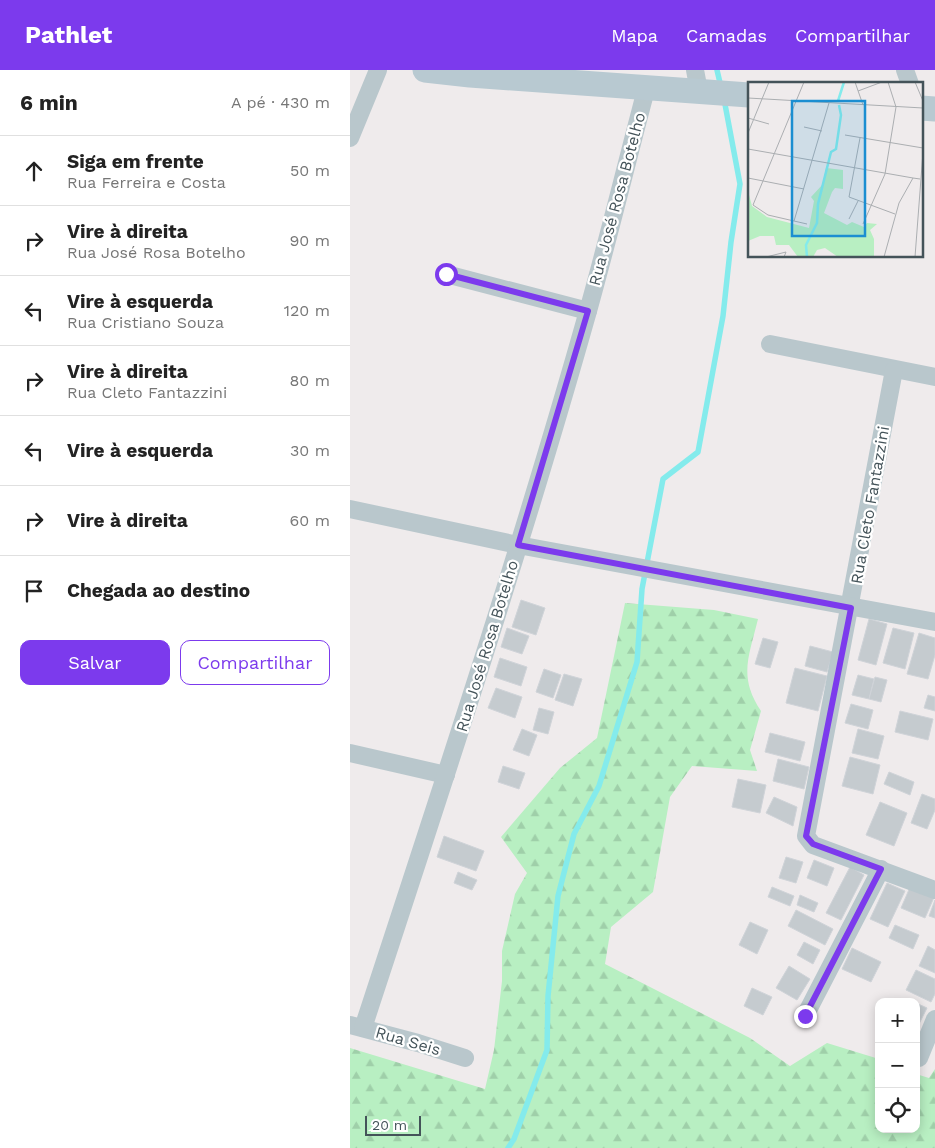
<!DOCTYPE html>
<html lang="pt">
<meta charset="utf-8">
<style>
body{margin:0;font-family:"Work Sans",sans-serif;background:#f2f2f2;color:#222}
.controls{position:absolute;right:15px;bottom:15px;display:grid;overflow:hidden;border-radius:10px;box-shadow:0 2px 12px #0003}
.controls button{width:45px;height:45px;display:grid;place-items:center;padding:0;border:0;border-bottom:1px solid #e0e0e0;background:#fff;color:#222;font:25px sans-serif}
.scale{position:absolute;left:15px;bottom:12px;width:56px;box-sizing:border-box;padding-left:5px;border:2px solid #445359;border-top:0;font-size:14px;line-height:18px;white-space:nowrap;color:#445359;-webkit-text-stroke:4px #fff;paint-order:stroke}
.stop{position:absolute;width:15px;height:15px;margin:-11px;border:4px solid #7c3aed;border-radius:50%;background:#fff}
.stop.end{background:#7c3aed;border-color:#fff;box-shadow:0 1px 5px #0008}
.list{margin:0;padding:0;list-style:none}
h2{display:flex;justify-content:space-between;align-items:center;height:65px;margin:0;padding:0 20px;font-size:21px}
h2 small{font-size:16px;font-weight:400;color:#767676}
.list li{display:grid;grid-template-columns:32px 1fr auto;gap:15px;align-items:center;box-sizing:border-box;height:70px;padding:0 20px;border-top:1px solid #e0e0e0}
.list b{display:block;font-size:19px;white-space:nowrap}
.list p{margin:0;font-size:16px;white-space:nowrap;color:#767676}
.list em{font-size:16px;font-style:normal;color:#767676}
.actions{display:flex;gap:10px;padding:15px 20px}
.actions a{flex:1;padding:11px 0;border:1px solid #7c3aed;border-radius:10px;text-align:center;font-size:18px;color:#7c3aed}
.actions .main{background:#7c3aed;color:#fff}
.icon{flex:none;width:28px;height:28px;fill:none;stroke:currentColor;stroke-width:2;stroke-linecap:round;stroke-linejoin:round}
.map{position:relative;flex:none;width:585px;height:1078px;overflow:hidden}
header{display:flex;align-items:center;gap:30px;box-sizing:border-box;height:70px;padding:0 25px;background:#7c3aed;color:#fff}
header strong{font-size:24px}
nav{display:flex;gap:28px;margin-inline-start:auto;font-size:18px}
main{display:flex}
aside{flex:1;background:#fff}
.map>svg:first-child{display:block}
.forest{fill:url(#forest-firs)}
.lines{fill:none;stroke-linecap:round;stroke-linejoin:round}
.stream{stroke:#84ebec;stroke-width:5.5}
.building{fill:#c5cbcf;stroke:#cfd3d8}
.minor{stroke:#b9c7cc;stroke-width:18}
.secondary{stroke:#b8c9d1;stroke-width:25}
.route{stroke:#7c3aed;stroke-width:6}
.labels{text-anchor:middle;dominant-baseline:central;stroke-width:4.5;stroke-linejoin:round;paint-order:stroke}
.street-label{font-size:16px;fill:#445359;stroke:#fff}
.inset-river{fill:none;stroke:#84ebec;stroke-width:2.5}
.inset-road{fill:none;stroke:#abaeb1;stroke-width:1}
.view{fill:#1b8ed1;fill-opacity:0.15;stroke:#1b8ed1;stroke-width:2.5}
.inset-edge{fill:none;stroke:#445359;stroke-width:2.5}
</style>
<header>
<strong>Pathlet</strong>
<nav><a>Mapa</a><a>Camadas</a><a>Compartilhar</a></nav>
</header>
<main>
<aside>
<h2>6 min<small>A pé · 430 m</small></h2>
<ul class="list">
<li><svg class="icon" aria-label="ahead" viewBox="0 0 24 24"><path d="M12 20V5M6 11l6-6 6 6"/></svg><div><b>Siga em frente</b><p>Rua Ferreira e Costa</p></div><em>50 m</em></li>
<li><svg class="icon" aria-label="right" viewBox="0 0 24 24"><path d="M7 20v-9h11M14 6l5 5-5 5"/></svg><div><b>Vire à direita</b><p>Rua José Rosa Botelho</p></div><em>90 m</em></li>
<li><svg class="icon" aria-label="left" viewBox="0 0 24 24"><path d="M17 20v-9H6M10 6l-5 5 5 5"/></svg><div><b>Vire à esquerda</b><p>Rua Cristiano Souza</p></div><em>120 m</em></li>
<li><svg class="icon" aria-label="right" viewBox="0 0 24 24"><path d="M7 20v-9h11M14 6l5 5-5 5"/></svg><div><b>Vire à direita</b><p>Rua Cleto Fantazzini</p></div><em>80 m</em></li>
<li><svg class="icon" aria-label="left" viewBox="0 0 24 24"><path d="M17 20v-9H6M10 6l-5 5 5 5"/></svg><div><b>Vire à esquerda</b></div><em>30 m</em></li>
<li><svg class="icon" aria-label="right" viewBox="0 0 24 24"><path d="M7 20v-9h11M14 6l5 5-5 5"/></svg><div><b>Vire à direita</b></div><em>60 m</em></li>
<li><svg class="icon" aria-label="arrive" viewBox="0 0 24 24"><path d="M6 21V4h12l-3 4 3 4H6"/></svg><div><b>Chegada ao destino</b></div></li>
</ul>
<div class="actions"><a class="main">Salvar</a><a>Compartilhar</a></div>
</aside>
<div class="map">
<svg width="585" height="1078" viewBox="0 0 585 1078">
<defs>
<pattern id="forest-firs" width="22" height="20" patternUnits="userSpaceOnUse" patternTransform="scale(1.25)"><rect width="22" height="20" fill="#b8efc2"/><path d="M5 1l3.5 6h-7zM16 11l3.5 6h-7z" fill="#9fcfa9"/></pattern>
</defs>
<rect width="100%" height="100%" fill="#efebec"/>
<path class="forest" d="M 275,533 L 364,540 L 408,549 C 399,586 388,607 411,641 L 400,680 L 407,701 L 342,696 L 320,727 L 303,822 L 261,857 L 255,894 L 400,968 L 440,996 L 477,973 L 529,989 L 529,1059 L 566,1059 L 566,1004 L 579,1008 L 585,999 L 585,1078 L 0,1078 L 0,978 L 135,1019 L 144,980 L 152,911 L 152,881 L 165,824 L 177,803 L 151,767 L 210,698 L 247,668 Z"/>
<g class="lines">
<g class="stream">
<polyline points="367,0 371,17"/>
<polyline points="158,1078 164,1069 197,980 198,926 208,826 224,764 249,716 287,592 292,519 313,409 348,382 373,246 381,172 390,114 374,29"/>
</g>
</g>
<g class="building">
<polygon points="171,530 195,538 186,565 162,557"/>
<polygon points="519,549 537,554 526,595 508,590"/>
<polygon points="157,558 179,566 172,584 151,577"/>
<polygon points="543,558 564,563 555,599 533,593"/>
<polygon points="569,563 585,568 585,585 578,609 557,604"/>
<polygon points="413,568 428,572 420,598 405,594"/>
<polygon points="460,576 483,582 477,602 455,596"/>
<polygon points="150,588 177,597 171,616 144,607"/>
<polygon points="445,598 477,606 468,641 436,633"/>
<polygon points="194,599 211,605 203,628 186,622"/>
<polygon points="214,604 232,609 223,636 205,630"/>
<polygon points="508,605 524,609 519,629 502,625"/>
<polygon points="525,607 537,610 531,632 519,629"/>
<polygon points="146,618 172,627 165,648 138,638"/>
<polygon points="578,625 585,627 585,641 574,638"/>
<polygon points="501,634 523,640 518,659 495,653"/>
<polygon points="189,638 204,642 198,664 183,660"/>
<polygon points="550,641 583,649 578,670 545,662"/>
<polygon points="172,659 187,665 179,686 163,680"/>
<polygon points="508,659 534,666 528,689 502,683"/>
<polygon points="420,663 455,672 450,691 415,682"/>
<polygon points="500,687 530,695 523,724 492,716"/>
<polygon points="428,689 459,697 454,719 423,711"/>
<polygon points="153,696 175,703 169,719 148,712"/>
<polygon points="539,702 564,712 560,725 534,714"/>
<polygon points="388,709 416,715 410,743 382,737"/>
<polygon points="572,724 585,729 585,740 577,759 561,753"/>
<polygon points="424,727 447,737 443,756 416,743"/>
<polygon points="530,732 557,743 544,776 516,765"/>
<polygon points="94,766 134,781 126,801 87,787"/>
<polygon points="436,787 453,792 446,813 429,808"/>
<polygon points="464,790 484,798 477,816 457,808"/>
<polygon points="500,797 514,805 491,850 476,843"/>
<polygon points="108,802 127,810 122,820 104,813"/>
<polygon points="537,813 555,821 538,857 520,849"/>
<polygon points="561,815 585,825 575,848 551,838"/>
<polygon points="422,817 444,826 440,836 418,827"/>
<polygon points="450,825 468,833 464,842 447,835"/>
<polygon points="585,830 585,848 579,846"/>
<polygon points="446,840 483,859 475,875 438,856"/>
<polygon points="400,852 418,860 407,884 389,875"/>
<polygon points="545,855 569,865 563,879 539,868"/>
<polygon points="454,872 470,880 463,894 447,885"/>
<polygon points="578,876 585,880 585,903 569,896"/>
<polygon points="502,878 531,892 521,912 492,899"/>
<polygon points="439,896 460,909 447,930 426,918"/>
<polygon points="566,900 585,909 585,924 581,932 556,920"/>
<polygon points="402,918 422,927 413,945 394,936"/>
<polygon points="566,933 577,938 568,956 566,955"/>
</g>
<g class="lines">
<g class="minor">
<polyline points="345,0 349,21"/>
<polyline points="555,0 560,14"/>
<polyline points="0,68 28,0"/>
<polyline points="96,204 238,241"/>
<polyline points="420,274 585,307"/>
<polyline points="544,300 456,766 463,775 585,820"/>
<polyline points="0,439 168,475 585,552"/>
<polyline points="0,683 96,705"/>
<polyline points="455,946 531,799"/>
<polyline points="0,955 68,973 115,988"/>
<path d="M 13,958 C 91,720 170,482 238,241 C 259,166 277,91 297,16"/>
<polyline points="569,988 585,949"/>
</g>
<g class="secondary">
<polyline points="75,0 120,5 399,25"/>
<polyline points="571,38 585,39"/>
</g>
</g>
<g class="lines">
<polyline class="route" points="96,204 238,241 168,475 501,538 456,766 463,774 531,799 455,946"/>
</g>
<g class="labels">
<g class="street-label">
<text transform="translate(267 129) rotate(-75)">Rua José Rosa Botelho</text>
<text transform="translate(520 435) rotate(-80)">Rua Cleto Fantazzini</text>
<text transform="translate(137 576) rotate(-73)">Rua José Rosa Botelho</text>
<text transform="translate(58 971) rotate(16)">Rua Seis</text>
</g>
</g>
<g transform="translate(398 12)">
<rect width="175" height="175" fill="#efebec"/>
<path d="M 78,86 L 95,88 L 95,107 L 87,106 L 84,110 L 76,131 L 99,143 L 104,140 L 116,145 L 119,141 L 129,142 L 122,148 L 126,157 L 126,175 L 90,175 L 77,166 L 69,168 L 65,175 L 50,175 L 41,163 L 28,163 L 26,154 L 12,154 L 0,159 L 0,109 L 4,124 L 19,135 L 61,146 L 66,119 L 63,115 L 75,102 Z" fill="#b8efc2"/>
<path class="inset-river" d="M 90,19 L 96,0M 59,175 L 58,163 L 69,141 L 70,122 L 83,70 L 88,67 L 93,33 L 91,23"/>
<path class="inset-road" d="M 56,0 L 5,123 L 20,133 L 59,142M 107,0 L 115,23M 167,0 L 175,19M 110,9 L 134,0M 0,16 L 175,26M 0,36 L 21,42M 56,45 L 74,49M 0,51 L 21,0M 97,53 L 175,66M 112,56 L 101,115 L 147,132M 0,67 L 165,96M 0,96 L 56,107M 101,137 L 110,119M 46,139 L 81,21M 115,142 L 137,92 L 148,25 L 140,0M 18,175 L 38,170 L 36,175M 136,175 L 151,121 L 165,96 L 172,97M 167,175 L 175,70"/>
<path class="view" d="M 44,19 L 117,19 L 117,154 L 44,154 Z"/>
<rect width="175" height="175" class="inset-edge"/>
</g>
</svg>
<div class="controls">
<button>+</button>
<button>−</button>
<button><svg class="icon" aria-label="locate" viewBox="0 0 24 24"><circle cx="12" cy="12" r="6"/><path d="M12 2v4M12 18v4M2 12h4M18 12h4"/></svg></button>
</div>
<div class="scale">20 m</div>
<div class="stop" style="left:96px;top:204px"></div>
<div class="stop end" style="left:455px;top:946px"></div>
</div>
</main>
